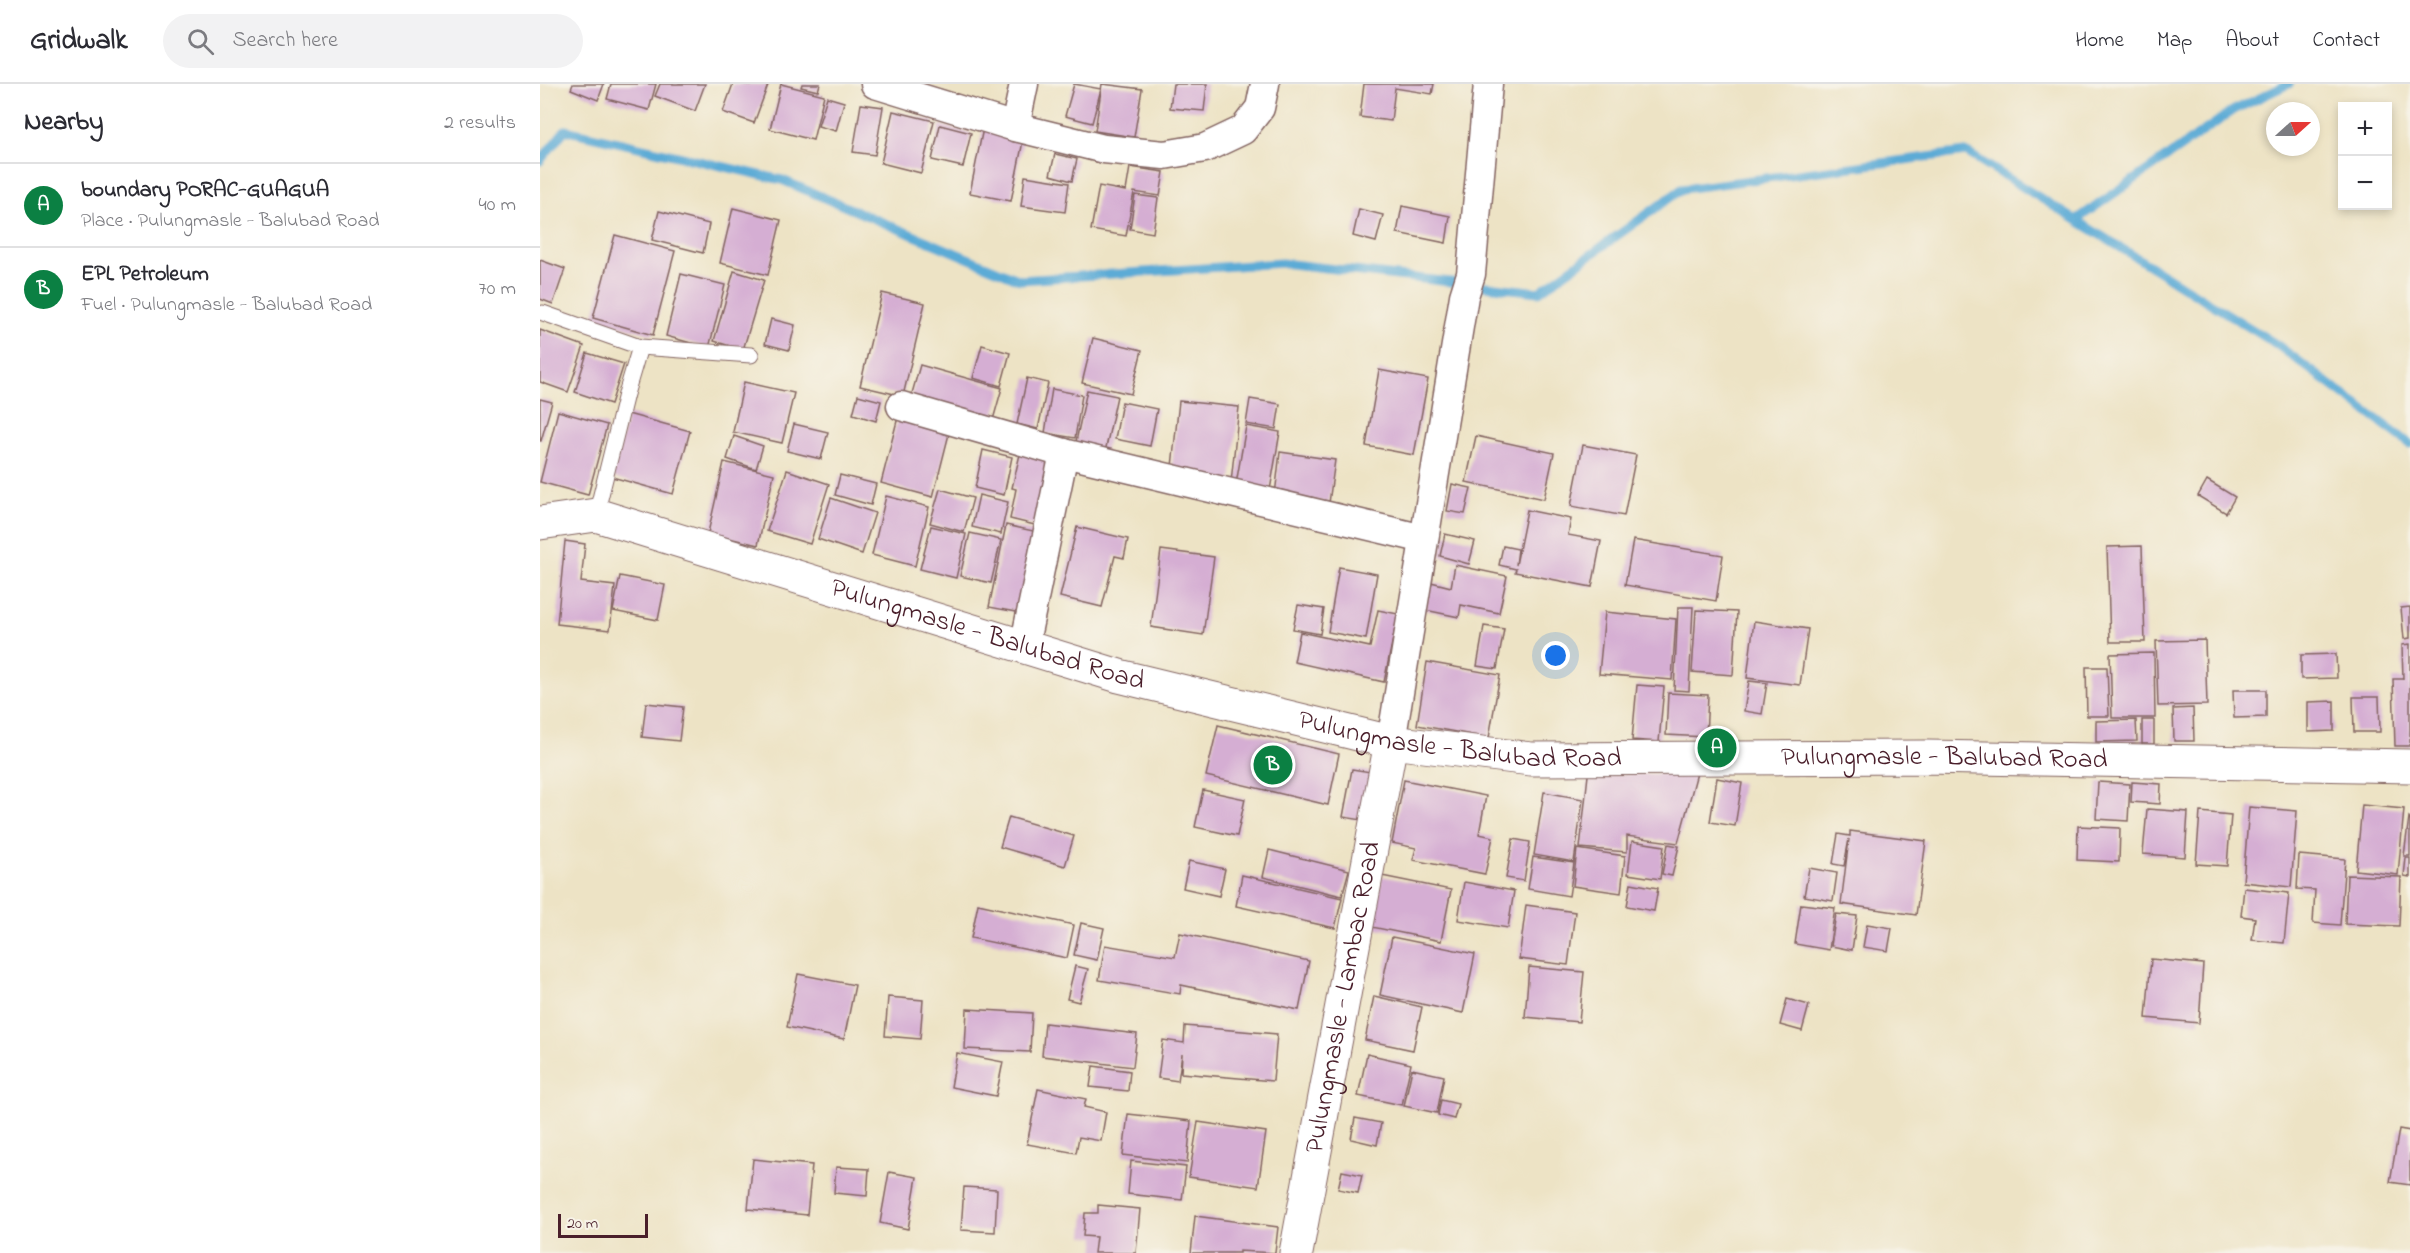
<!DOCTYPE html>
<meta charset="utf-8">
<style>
body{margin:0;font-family:"Indie Flower",sans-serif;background:#f2f2f3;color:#2b2b33}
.controls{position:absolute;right:18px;top:18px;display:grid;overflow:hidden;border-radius:0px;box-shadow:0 3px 9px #0003}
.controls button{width:54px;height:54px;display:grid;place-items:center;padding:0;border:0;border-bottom:2px solid #e1e1e2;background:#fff;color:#2b2b33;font:30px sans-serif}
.compass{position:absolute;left:1726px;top:18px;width:54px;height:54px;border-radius:50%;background:#fff;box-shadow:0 3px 9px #0003;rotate:69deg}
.scale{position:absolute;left:18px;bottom:15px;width:90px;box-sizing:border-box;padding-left:6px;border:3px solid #4a1f2b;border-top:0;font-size:16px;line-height:21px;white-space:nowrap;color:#4a1f2b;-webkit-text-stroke:4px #f7f3e8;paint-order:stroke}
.you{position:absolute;left:1016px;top:572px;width:21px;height:21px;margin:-15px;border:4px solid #fff;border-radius:50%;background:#1a73e8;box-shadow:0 0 0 9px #1a73e833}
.badge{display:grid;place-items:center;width:39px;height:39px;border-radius:50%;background:#0b8043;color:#fff;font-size:20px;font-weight:700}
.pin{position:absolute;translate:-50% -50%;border:3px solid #fff;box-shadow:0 2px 6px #0006}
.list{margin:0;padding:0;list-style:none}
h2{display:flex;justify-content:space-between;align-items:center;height:78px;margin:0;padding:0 24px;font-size:26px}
h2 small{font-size:20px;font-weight:400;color:#7c7c81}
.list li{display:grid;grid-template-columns:39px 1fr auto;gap:18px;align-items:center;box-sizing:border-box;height:84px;padding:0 24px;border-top:2px solid #e1e1e2}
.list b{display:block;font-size:22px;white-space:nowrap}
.list p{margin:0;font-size:20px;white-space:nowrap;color:#7c7c81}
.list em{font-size:20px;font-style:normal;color:#7c7c81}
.icon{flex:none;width:33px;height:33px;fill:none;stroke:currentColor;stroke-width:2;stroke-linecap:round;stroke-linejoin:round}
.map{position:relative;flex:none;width:1870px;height:1169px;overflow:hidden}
header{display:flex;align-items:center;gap:36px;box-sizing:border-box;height:84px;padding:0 30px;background:#fff;border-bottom:2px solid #e1e1e2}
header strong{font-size:28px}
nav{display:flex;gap:33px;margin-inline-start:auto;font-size:21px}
.search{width:420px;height:54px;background:#f2f2f3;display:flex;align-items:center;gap:15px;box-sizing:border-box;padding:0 21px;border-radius:33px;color:#7c7c81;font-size:22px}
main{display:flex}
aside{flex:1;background:#fff}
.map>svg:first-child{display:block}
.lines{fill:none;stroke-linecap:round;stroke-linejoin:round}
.stream{stroke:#5cabd6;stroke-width:9}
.building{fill:#d5aed3}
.lane-casing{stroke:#836461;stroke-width:17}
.street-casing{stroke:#836461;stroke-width:31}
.secondary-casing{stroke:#836461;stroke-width:35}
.lane{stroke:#fff;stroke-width:15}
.street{stroke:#fff;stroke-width:28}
.secondary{stroke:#fff;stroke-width:33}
.labels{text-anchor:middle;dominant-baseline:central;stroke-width:4.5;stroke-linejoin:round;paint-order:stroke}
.street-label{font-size:27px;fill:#4a1f2b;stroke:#f7f3e8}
</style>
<header>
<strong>Gridwalk</strong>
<div class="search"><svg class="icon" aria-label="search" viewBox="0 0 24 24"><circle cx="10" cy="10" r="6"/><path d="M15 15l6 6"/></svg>Search here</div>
<nav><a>Home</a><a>Map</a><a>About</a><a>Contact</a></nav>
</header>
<main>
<aside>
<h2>Nearby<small>2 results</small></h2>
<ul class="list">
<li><span class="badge">A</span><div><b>boundary PORAC-GUAGUA</b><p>Place · Pulungmasle - Balubad Road</p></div><em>40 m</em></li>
<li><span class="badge">B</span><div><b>EPL Petroleum</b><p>Fuel · Pulungmasle - Balubad Road</p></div><em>70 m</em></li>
</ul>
</aside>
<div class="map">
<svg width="1870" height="1169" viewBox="0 0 1870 1169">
<rect width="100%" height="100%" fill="#f7f3e8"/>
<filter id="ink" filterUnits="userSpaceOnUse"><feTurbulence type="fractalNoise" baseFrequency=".0167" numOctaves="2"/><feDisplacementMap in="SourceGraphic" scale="12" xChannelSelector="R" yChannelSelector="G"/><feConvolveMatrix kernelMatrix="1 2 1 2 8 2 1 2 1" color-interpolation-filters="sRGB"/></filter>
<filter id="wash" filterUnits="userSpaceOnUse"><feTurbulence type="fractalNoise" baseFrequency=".008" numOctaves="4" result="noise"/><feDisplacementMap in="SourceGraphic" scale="24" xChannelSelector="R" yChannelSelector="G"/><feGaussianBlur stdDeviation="1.35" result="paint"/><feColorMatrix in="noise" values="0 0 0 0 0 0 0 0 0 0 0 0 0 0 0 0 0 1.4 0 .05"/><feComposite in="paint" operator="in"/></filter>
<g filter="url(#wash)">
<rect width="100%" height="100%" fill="#ede3c5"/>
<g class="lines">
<g class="stream">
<polyline points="0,77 25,46 242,96 480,196 742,179 999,208 1142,105 1426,68 1536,136 1694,26 1749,0"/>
<polyline points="1536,136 1736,260 1870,360"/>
</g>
</g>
<g id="blocks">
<g class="building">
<polygon points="33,0 64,0 58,16 31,5"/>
<polygon points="71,0 116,0 109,26 67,15"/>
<polygon points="120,0 165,0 155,27 115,12"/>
<polygon points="193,0 228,1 214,39 183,28"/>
<polygon points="241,0 284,11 273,56 230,45"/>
<polygon points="262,0 280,0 278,7 261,3"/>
<polygon points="534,0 561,5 552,39 525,32"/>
<polygon points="562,0 602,5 594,53 555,47"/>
<polygon points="633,0 667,0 664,27 630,24"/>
<polygon points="824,0 894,0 892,10 855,4 851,37 820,33"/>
<polygon points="287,13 304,18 296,47 278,42"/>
<polygon points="321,20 343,23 335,71 313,68"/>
<polygon points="353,27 394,37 381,89 341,79"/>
<polygon points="400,41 431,49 423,83 392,76"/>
<polygon points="443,44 484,52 471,117 430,109"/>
<polygon points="515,70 537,75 532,97 510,91"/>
<polygon points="590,83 624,88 620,112 594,108 586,152 551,146 559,102 586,107"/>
<polygon points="485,92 529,99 525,128 481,122"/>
<polygon points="595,111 618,114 613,149 590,145"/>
<polygon points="862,122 910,132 906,159 857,149"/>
<polygon points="193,124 241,136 228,191 180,179"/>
<polygon points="819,125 843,131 836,158 813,152"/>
<polygon points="119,127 169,140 163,169 112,156"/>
<polygon points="75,151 135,167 113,251 53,234"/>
<polygon points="0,176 25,185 13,220 0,215"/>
<polygon points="194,187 224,196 203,266 174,257"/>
<polygon points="141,190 185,201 169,264 126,252"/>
<polygon points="342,209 385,219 363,312 320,302"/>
<polygon points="231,235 255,241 249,266 225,260"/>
<polygon points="0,246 44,262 28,308 0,298"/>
<polygon points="553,254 602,266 591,310 542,299"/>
<polygon points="442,261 470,269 461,302 433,294"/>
<polygon points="47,269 84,280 71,320 35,308"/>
<polygon points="380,281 462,304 451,343 369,320"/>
<polygon points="839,286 888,295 874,371 826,362"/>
<polygon points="487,294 508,299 498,345 477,340"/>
<polygon points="204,298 254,309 242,359 193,348"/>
<polygon points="512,305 542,311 535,354 505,349"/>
<polygon points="547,306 577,312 564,373 534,367"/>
<polygon points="318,311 341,317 336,337 313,330"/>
<polygon points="0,315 12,318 1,357 0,357"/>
<polygon points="710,315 740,320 736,345 706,340"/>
<polygon points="639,317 699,323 691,398 631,392"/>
<polygon points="582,318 617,325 610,362 575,355"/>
<polygon points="18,327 67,341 48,411 0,398"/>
<polygon points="88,330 150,347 133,410 72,393"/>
<polygon points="358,333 410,346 393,413 341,399"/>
<polygon points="254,340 288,348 281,375 247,367"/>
<polygon points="706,342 740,348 729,412 695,406"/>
<polygon points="194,352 223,362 216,385 187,375"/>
<polygon points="936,352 1014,369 1004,415 926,398"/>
<polygon points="1043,361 1096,371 1084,432 1031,422"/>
<polygon points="443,366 472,373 464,411 435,404"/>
<polygon points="481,366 518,374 503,443 470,435 476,405 472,404"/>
<polygon points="740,368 795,376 789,419 735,411"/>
<polygon points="184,378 234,390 218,461 168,449"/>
<polygon points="247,386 289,400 270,460 227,447"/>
<polygon points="300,391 336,400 331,421 295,411"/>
<polygon points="1667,396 1695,413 1686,429 1658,412"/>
<polygon points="912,400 931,404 925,430 907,427"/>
<polygon points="400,405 433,414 424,448 390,439"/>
<polygon points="439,411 468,418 461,450 432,443"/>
<polygon points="346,412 389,423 375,482 332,471"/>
<polygon points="291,414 335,429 322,470 278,455"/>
<polygon points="987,426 1031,435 1028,451 1061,457 1052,503 975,488 976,485 959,481 963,462 978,465 976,481"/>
<polygon points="466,441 498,448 481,529 449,523"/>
<polygon points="391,442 426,450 416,494 380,485"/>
<polygon points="537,443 588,455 584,474 575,472 562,523 520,513"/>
<polygon points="430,449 461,456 451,499 420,492"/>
<polygon points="905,450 935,457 929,480 900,472"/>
<polygon points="1093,456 1183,471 1176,517 1085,501"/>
<polygon points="25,457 45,460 41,498 75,502 70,546 17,540"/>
<polygon points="1602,462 1605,558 1570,558 1567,463"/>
<polygon points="621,466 674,473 663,551 611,543"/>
<polygon points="915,481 967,492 959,529 921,521 919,533 885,526 891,498 911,503"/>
<polygon points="799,483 837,490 826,555 788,548"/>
<polygon points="80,492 125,501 118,536 73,527"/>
<polygon points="758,521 784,525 780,550 753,545"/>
<polygon points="1138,523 1153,523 1149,607 1134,606"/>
<polygon points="1870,523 1870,554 1864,555 1861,524"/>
<polygon points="838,526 858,530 844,598 754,578 760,548 830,563"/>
<polygon points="1156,526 1197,528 1193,591 1152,588"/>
<polygon points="1065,528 1136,535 1132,596 1059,590"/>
<polygon points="1214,537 1268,545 1260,601 1207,594"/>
<polygon points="944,542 964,545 957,585 937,582"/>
<polygon points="1665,556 1667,621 1618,622 1616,557"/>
<polygon points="1870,560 1870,662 1855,662 1853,595 1863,595 1862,561"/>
<polygon points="1614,569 1615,634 1572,634 1570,570"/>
<polygon points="1796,570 1797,594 1761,595 1761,571"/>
<polygon points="887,578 960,591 949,654 877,641"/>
<polygon points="1546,583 1567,583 1569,632 1547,632"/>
<polygon points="1209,597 1227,599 1222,630 1204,627"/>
<polygon points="1097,601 1124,603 1119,658 1092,656"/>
<polygon points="1693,606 1726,606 1726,633 1694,634"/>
<polygon points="1128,609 1168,611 1166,653 1126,651"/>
<polygon points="1813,613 1839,613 1840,648 1814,648"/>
<polygon points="1794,617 1794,647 1768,648 1768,618"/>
<polygon points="106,619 143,623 139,657 102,653"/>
<polygon points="1653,624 1654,657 1634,657 1633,625"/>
<polygon points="1596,636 1597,657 1556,658 1556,637"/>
<rect x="1602" y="636" width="12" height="24"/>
<polygon points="678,641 799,670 788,721 666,692"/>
<polygon points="812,685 831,688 822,736 803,733"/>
<polygon points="1157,689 1138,759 1087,752 1087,768 1040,764 1048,691"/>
<polygon points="1177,694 1202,699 1195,742 1170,738"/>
<polygon points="864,696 946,712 939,750 953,753 945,790 873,776 876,764 852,759"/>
<polygon points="1558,698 1590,700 1588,737 1556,735"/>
<polygon points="1592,698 1621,700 1620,720 1591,718"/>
<polygon points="663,706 705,715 697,752 655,743"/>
<polygon points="1004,708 1043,715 1034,778 994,771"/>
<polygon points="1822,721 1864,725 1858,791 1816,786"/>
<polygon points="1709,723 1757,727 1751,803 1703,798"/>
<polygon points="1607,725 1648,728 1645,773 1603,770"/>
<polygon points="1660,728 1691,731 1687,782 1656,780"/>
<polygon points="469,733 534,752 525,782 460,763"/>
<polygon points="1869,733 1870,734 1870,772 1864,772"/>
<polygon points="1538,742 1580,744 1579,778 1537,776"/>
<polygon points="1310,747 1386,757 1376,831 1301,820 1309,755 1304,782 1293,780 1298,750 1310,752"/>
<polygon points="973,755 990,758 984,797 966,794"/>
<polygon points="1092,757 1124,762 1120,795 1088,790"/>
<polygon points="1128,760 1139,762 1132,792 1122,790"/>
<polygon points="1037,765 1085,772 1081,809 1033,802"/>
<polygon points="729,766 809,786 802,812 723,793"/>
<polygon points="1759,771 1805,775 1800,841 1773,839 1775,806 1757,805"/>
<polygon points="993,773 1034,779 1029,812 988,805"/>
<polygon points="1866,774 1870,774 1870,793 1864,792"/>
<polygon points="649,777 685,785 679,812 643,804"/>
<polygon points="1269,784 1297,789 1293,817 1264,812"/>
<polygon points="702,791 802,814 795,844 696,822"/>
<polygon points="1807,791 1861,793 1859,842 1805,840"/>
<polygon points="842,792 911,806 901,857 832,843"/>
<polygon points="924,798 974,807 968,844 918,836"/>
<polygon points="1091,799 1118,804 1114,827 1087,822"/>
<polygon points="1704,804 1749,809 1744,859 1712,856 1715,834 1701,832"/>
<polygon points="438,820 534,841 527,874 431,854"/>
<polygon points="1261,820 1295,824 1289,866 1255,860"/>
<polygon points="986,821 1035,828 1028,881 979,875"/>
<polygon points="1296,830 1317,832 1312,866 1291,862"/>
<polygon points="541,839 564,844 557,876 534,871"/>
<polygon points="1327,840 1352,844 1348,867 1323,863"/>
<polygon points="640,849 769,877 759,926 641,901 640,910 559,896 565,861 635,873"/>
<polygon points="852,853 935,870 923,929 840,911"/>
<polygon points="1611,875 1663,880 1659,939 1606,934"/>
<polygon points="535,882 548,885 539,918 527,915"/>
<polygon points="989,883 1044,888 1039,938 985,933"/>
<polygon points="258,890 315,901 304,955 247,943"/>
<polygon points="834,912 882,923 873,966 825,956"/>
<polygon points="348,913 383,916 380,955 345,952"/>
<polygon points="1247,915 1269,921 1262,947 1240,941"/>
<polygon points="427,925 492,929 490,968 425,965"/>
<polygon points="505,939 597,950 593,983 502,972"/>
<polygon points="645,942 737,950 733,997 641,989 642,970 638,997 618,994 623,956 644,959"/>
<polygon points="417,969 463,978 456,1012 411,1003"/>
<polygon points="827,970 871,980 862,1021 818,1012"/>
<polygon points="553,982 590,987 588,1007 550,1003"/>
<polygon points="872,985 904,992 897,1029 864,1022"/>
<polygon points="498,1005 546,1015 544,1023 566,1028 561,1057 539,1053 536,1069 487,1060"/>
<polygon points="901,1016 918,1020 914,1035 898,1031"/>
<polygon points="588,1030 651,1037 647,1079 583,1071"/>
<polygon points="815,1034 841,1039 837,1061 811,1055"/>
<polygon points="658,1038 726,1048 718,1103 649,1093"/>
<polygon points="1859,1045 1870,1047 1870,1101 1850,1098"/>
<polygon points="213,1075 272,1081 267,1131 208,1125"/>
<polygon points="591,1077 646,1083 642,1116 588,1110"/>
<polygon points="296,1083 329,1085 327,1112 294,1109"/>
<polygon points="802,1087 822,1091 818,1109 798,1105"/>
<polygon points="349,1088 377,1093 368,1145 340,1139"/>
<polygon points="424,1103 457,1105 455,1148 421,1146"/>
<polygon points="558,1121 600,1125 596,1169 554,1169 556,1153 543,1152 545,1129 558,1129"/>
<polygon points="655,1132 738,1143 735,1169 699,1167 699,1169 651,1169"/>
</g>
</g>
</g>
<g filter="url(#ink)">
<use href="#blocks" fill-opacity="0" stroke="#836461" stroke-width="1.5"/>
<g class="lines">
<g class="lane-casing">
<g id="lane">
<polyline points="3,229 100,263 211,271"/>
<polyline points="56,431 86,310 100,263"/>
</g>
</g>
<g class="street-casing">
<g id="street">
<polyline points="335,0 475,43 564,65 624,71 665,64 703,46 720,24 725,0"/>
<polyline points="475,43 484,0"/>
<polyline points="361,322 524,369 884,455"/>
<polyline points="484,563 524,369"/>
<polyline points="851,658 924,212 931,190 948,0"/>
</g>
</g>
<g class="secondary-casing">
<g id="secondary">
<path id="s1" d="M 0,439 L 56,431 L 579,592 L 851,658 L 991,675 L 1387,673 L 1870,682"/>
<path id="s2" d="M 756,1169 L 851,658"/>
</g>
</g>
<use href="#lane" class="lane"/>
<use href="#street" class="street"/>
<use href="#secondary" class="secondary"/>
</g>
</g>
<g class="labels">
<g class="street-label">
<text stroke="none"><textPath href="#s1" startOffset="466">Pulungmasle - Balubad Road</textPath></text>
<text stroke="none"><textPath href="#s1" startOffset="952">Pulungmasle - Balubad Road</textPath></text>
<text stroke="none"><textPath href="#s1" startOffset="1438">Pulungmasle - Balubad Road</textPath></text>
<text stroke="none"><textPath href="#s2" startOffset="260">Pulungmasle - Lambac Road</textPath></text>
</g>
</g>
</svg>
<div class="controls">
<button>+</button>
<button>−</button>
</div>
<svg class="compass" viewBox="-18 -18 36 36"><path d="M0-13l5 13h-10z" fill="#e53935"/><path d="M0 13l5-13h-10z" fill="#7c7c81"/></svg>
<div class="scale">20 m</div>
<div class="you"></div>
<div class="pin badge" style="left:1177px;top:664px">A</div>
<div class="pin badge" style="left:733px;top:681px">B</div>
</div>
</main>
